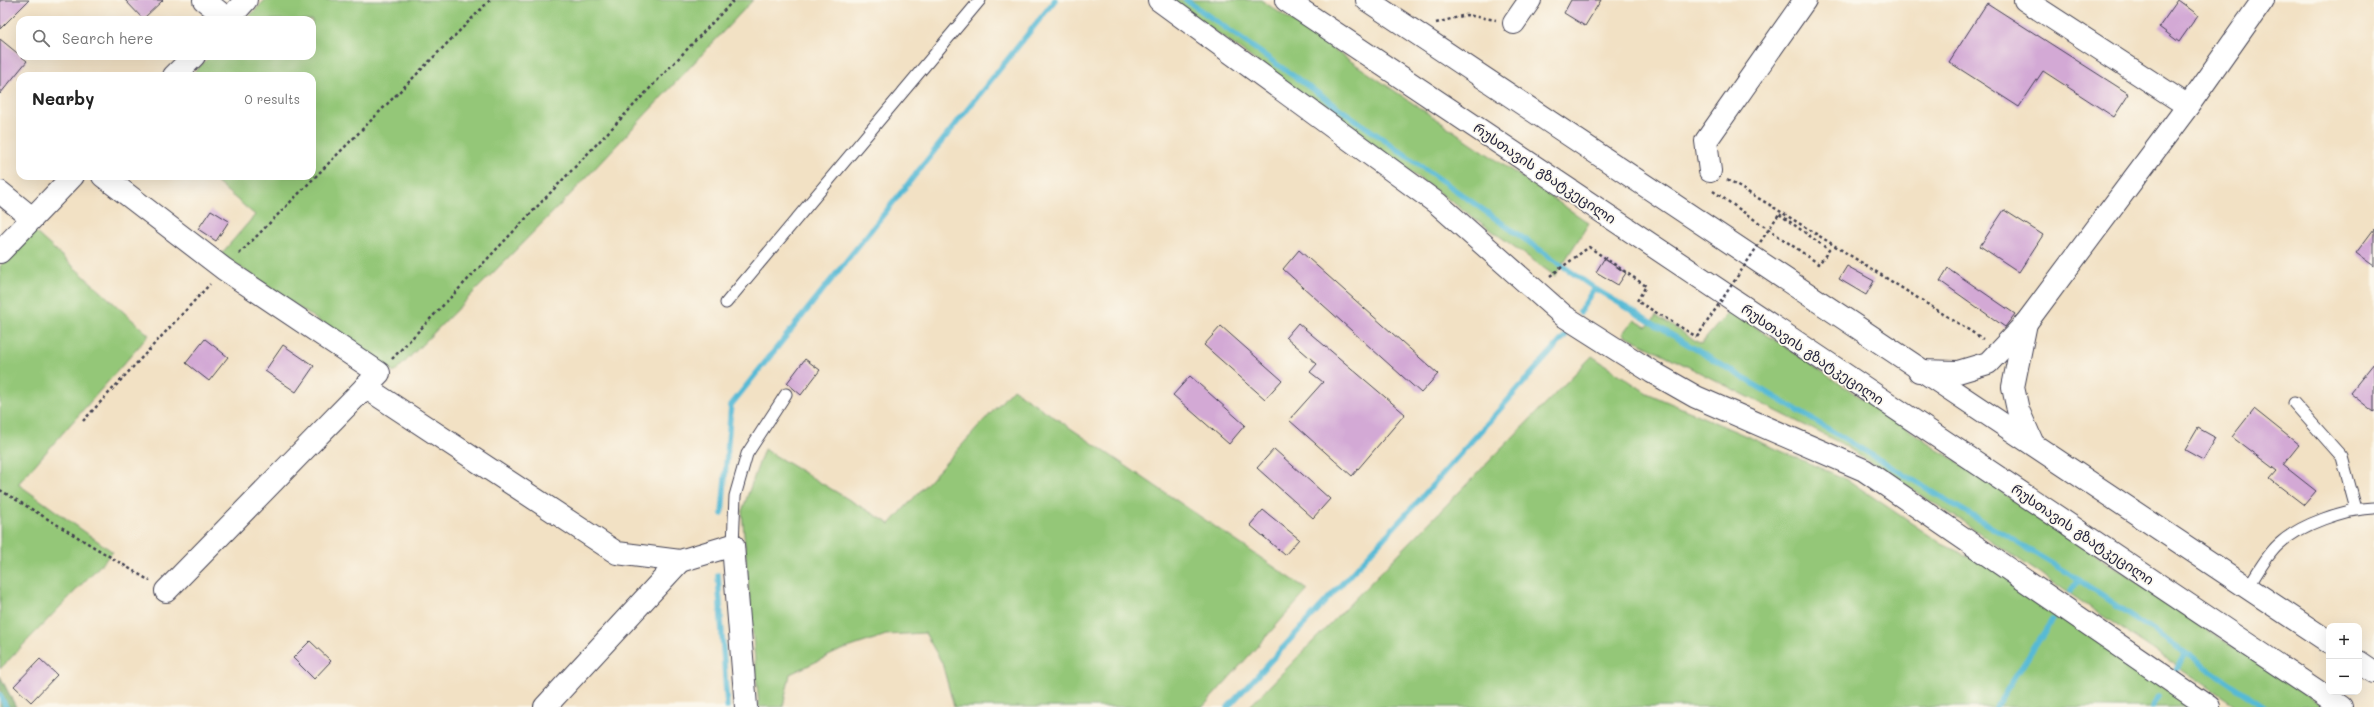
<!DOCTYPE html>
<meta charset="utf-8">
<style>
body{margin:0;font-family:Mali,"Noto Sans Georgian",sans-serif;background:#f6f6f6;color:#222}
.controls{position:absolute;right:12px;bottom:12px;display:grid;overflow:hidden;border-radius:8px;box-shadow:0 4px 16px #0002}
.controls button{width:36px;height:36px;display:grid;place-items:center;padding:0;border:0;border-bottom:1px solid #e0e0e0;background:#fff;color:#222;font:20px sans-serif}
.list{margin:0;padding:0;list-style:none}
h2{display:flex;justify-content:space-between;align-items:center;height:52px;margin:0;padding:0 16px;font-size:17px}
h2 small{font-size:13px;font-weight:400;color:#767676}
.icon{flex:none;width:22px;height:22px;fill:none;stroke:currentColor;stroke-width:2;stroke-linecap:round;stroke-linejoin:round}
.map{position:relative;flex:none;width:2374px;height:707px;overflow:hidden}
.search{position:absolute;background:#fff;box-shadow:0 4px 16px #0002;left:16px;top:16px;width:300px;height:44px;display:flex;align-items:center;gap:10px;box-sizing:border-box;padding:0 14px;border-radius:12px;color:#767676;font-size:15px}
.panel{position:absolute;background:#fff;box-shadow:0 4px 16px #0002;left:16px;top:72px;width:300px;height:108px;border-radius:12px}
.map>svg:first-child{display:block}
.green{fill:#94c778;stroke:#5b745a}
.forest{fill:#77ac68;stroke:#4c6752}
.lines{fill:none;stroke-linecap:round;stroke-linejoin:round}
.stream{stroke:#57bad5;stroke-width:5.5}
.building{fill:#d3a9d5}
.lane-casing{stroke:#413f50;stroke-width:13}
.street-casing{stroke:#413f50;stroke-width:24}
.secondary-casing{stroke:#413f50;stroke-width:24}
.highway-casing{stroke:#413f50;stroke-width:24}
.path{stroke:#413f50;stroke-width:2.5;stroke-dasharray:3 3;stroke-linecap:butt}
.lane{stroke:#fff;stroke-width:11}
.street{stroke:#fff;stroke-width:22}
.secondary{stroke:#fff;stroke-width:22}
.highway{stroke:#fff;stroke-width:22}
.path-bridge{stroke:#413f50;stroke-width:2.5;stroke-dasharray:3 3;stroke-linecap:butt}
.labels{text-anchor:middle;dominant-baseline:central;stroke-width:3.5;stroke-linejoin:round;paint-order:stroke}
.street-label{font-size:14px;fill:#22223b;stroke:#fbf7ec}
</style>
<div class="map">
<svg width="2374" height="707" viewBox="0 0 2374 707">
<rect width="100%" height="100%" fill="#fbf7ec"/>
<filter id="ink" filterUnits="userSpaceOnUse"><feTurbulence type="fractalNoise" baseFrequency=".025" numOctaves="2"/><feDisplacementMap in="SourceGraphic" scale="8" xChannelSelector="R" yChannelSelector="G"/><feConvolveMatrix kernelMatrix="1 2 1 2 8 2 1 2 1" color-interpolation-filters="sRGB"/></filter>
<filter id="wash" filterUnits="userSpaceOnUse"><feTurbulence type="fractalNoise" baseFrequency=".012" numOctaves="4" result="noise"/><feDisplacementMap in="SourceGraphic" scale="16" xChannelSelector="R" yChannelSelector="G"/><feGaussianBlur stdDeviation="0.9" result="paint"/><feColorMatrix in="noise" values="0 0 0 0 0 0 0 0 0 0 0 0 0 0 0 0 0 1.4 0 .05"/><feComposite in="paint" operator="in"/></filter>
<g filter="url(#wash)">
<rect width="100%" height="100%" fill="#f2e1c4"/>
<g class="green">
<polygon points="265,0 753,0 569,196 394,373 221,254 255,215 209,176 312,176 312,76 190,76 210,56 312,56 312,20 246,20"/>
<polygon points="1171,0 1261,0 1589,223 1555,276"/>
<polygon points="34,231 149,335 18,484 113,552 0,669 0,266"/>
<polygon points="1730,310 2323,707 2238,707 1959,519 1840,443 1623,334 1634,320 1647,327 1656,316 1701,344"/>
<polygon points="1592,356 1647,393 1848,480 1942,544 2018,579 2192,707 1249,707"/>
<polygon points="1013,389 1308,590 1203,707 954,707 942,663 925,633 886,635 839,651 790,674 783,707 759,707 742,511 764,449 890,524"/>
</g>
<polygon class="forest" points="0,676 16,707 0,707"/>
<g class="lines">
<g class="stream">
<polyline points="1186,0 1594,288 2079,580 2264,707"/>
<polyline points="1580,312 1594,288"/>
<polyline points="722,514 731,405 1055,0"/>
<polyline points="718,575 727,707"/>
<polyline points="2071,591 2079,580"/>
<polyline points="2175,672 2185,653"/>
<polyline points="0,695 6,707"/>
<polyline points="1228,707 1421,498 1565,336"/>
<polyline points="1996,707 2052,620"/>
<polyline points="2153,707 2159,696"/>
</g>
</g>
<g id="blocks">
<g class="building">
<polygon points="0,0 29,0 0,29"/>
<polygon points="125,0 163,0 143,19"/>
<polygon points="1571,0 1601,0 1585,26 1564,13"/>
<polygon points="2178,0 2198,15 2179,42 2159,27"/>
<polygon points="1987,3 2129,94 2114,117 2043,71 2019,107 1949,62"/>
<polygon points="0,39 27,61 0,94"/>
<polygon points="211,210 229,221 216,241 198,229"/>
<polygon points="2004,210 2043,235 2019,272 1980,246"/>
<polygon points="2374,229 2374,266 2356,253"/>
<polygon points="1299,250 1438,374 1421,393 1283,269"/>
<polygon points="1604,259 1626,273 1618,285 1596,272"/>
<polygon points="1847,266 1874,281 1866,295 1839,279"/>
<polygon points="1948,268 2015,314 2005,327 1940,281"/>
<polygon points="1298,323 1405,414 1352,476 1289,420 1323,382 1310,372 1317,364 1286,337"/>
<polygon points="1221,326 1282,380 1265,399 1204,345"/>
<polygon points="205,339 228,357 209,381 186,363"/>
<polygon points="283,345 314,366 296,392 265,371"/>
<polygon points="805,359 820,370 801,395 787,383"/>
<polygon points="2374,363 2374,412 2350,393"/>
<polygon points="1190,376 1245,425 1229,444 1173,395"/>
<polygon points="2254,409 2299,445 2283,465 2316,491 2304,505 2270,479 2277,471 2232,437"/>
<polygon points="2198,428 2216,438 2203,460 2185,450"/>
<polygon points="1274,449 1330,499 1313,518 1257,468"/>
<polygon points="1263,510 1299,539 1285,555 1250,525"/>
<polygon points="310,641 331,661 314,679 293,658"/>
<polygon points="40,659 57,675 31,702 14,686"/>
</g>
</g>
</g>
<g filter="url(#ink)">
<use href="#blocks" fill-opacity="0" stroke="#413f50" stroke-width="1"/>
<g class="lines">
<g class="lane-casing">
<g id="lane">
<polyline points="726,303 980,0"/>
<polyline points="2294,403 2342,457 2356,509"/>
<polyline points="733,545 735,496 747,454 786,394"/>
<path d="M 2248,587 C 2257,574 2266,556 2278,545 C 2300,524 2345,509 2374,508"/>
</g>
</g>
<g class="street-casing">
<g id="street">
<polyline points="204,0 229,20"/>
<polyline points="2025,0 2188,106"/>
<polyline points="228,20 246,0"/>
<polyline points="1514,23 1530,0"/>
<polyline points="174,76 194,56"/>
<polyline points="1710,171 1706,141 1805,0"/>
<polyline points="103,176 224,269 379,373 166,591"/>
<polyline points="0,192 32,218"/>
<polyline points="0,252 73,176"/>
<polyline points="2026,323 2188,106 2263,0"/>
<polyline points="365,387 617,553 680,561 733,545 746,707"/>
<polyline points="545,707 680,561"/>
</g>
</g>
<g class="secondary-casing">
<polyline id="secondary" points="1159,0 1438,204 1564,316 1652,372 1696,397 1864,470 2209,707"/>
</g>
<g class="highway-casing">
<g id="highway">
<polyline points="1286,0 2341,707"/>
<path d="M 1367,0 C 1686,216 2008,428 2329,642"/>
<polyline points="2026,323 2013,387 2018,410 2033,444"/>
<polyline points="1919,371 1958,372 1988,363 2026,323"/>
<polyline points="2359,662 2374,672"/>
</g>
</g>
<g class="path">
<polyline points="1436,23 1466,15 1496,20"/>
<polyline points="1727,180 1770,205 1983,339"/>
<polyline points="1713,191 1819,264 1829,250 1779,214"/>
<polyline points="239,254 490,0"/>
<polyline points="1550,276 1589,247 1646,286 1637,301 1697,337"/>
<polyline points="392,359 734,0"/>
<polyline points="83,421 210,284"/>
<polyline points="0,490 150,581"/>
</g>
<use href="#lane" class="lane"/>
<use href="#street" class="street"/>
<use href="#secondary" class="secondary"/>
<use href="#highway" class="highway"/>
<polyline class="path-bridge" points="1697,337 1779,214"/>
</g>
</g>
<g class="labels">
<g class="street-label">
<text transform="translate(1545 173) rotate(34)">რუსთავის გზატკეცილი</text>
<text transform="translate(1813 354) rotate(34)">რუსთავის გზატკეცილი</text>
<text transform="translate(2083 534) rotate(34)">რუსთავის გზატკეცილი</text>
</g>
</g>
</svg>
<div class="controls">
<button>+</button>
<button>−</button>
</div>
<div class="search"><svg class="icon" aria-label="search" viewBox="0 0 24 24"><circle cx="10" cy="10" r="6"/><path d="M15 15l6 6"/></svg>Search here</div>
<section class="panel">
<h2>Nearby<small>0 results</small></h2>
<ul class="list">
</ul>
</section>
</div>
